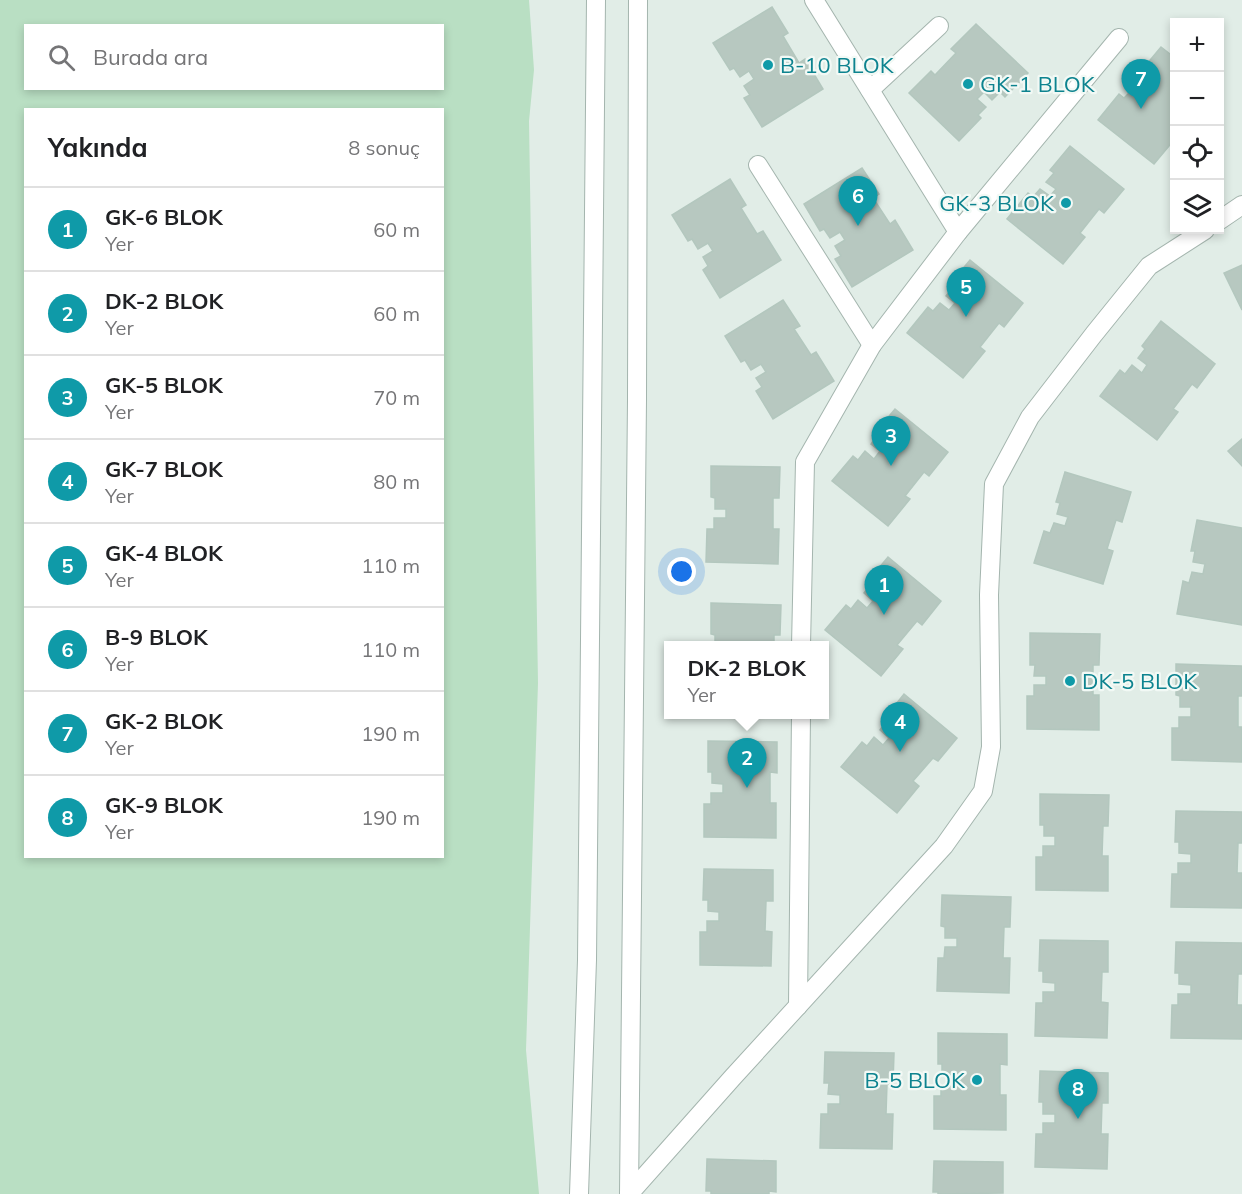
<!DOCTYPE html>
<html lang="tr">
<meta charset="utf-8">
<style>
body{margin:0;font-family:Mulish,sans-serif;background:#f6f6f6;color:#202124}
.controls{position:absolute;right:18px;top:18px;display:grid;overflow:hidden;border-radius:0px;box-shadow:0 3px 9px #0003}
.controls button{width:54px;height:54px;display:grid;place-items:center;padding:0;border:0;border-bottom:2px solid #e0e0e0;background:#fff;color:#202124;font:30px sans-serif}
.you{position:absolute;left:682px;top:572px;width:21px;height:21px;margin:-15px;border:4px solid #fff;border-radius:50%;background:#1a73e8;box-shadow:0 0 0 9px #1a73e833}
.badge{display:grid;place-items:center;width:39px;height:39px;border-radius:50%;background:#0f766e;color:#fff;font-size:20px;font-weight:700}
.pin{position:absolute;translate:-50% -50px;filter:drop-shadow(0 2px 3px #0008)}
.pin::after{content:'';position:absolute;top:32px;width:21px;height:18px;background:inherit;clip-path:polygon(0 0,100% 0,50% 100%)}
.popup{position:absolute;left:664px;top:641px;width:165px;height:78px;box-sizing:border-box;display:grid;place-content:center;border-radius:0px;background:#fff;filter:drop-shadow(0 2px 4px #0005);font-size:20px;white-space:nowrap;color:#757577}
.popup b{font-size:22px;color:#202124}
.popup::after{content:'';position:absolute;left:50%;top:100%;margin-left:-12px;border:12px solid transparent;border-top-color:#fff}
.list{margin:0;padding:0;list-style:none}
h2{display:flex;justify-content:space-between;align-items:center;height:78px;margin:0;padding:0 24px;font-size:26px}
h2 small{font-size:20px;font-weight:400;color:#757577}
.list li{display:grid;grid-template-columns:39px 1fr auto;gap:18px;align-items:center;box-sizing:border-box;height:84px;padding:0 24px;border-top:2px solid #e0e0e0}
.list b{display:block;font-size:22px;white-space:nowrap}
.list p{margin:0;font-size:20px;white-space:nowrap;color:#757577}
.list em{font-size:20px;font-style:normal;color:#757577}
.icon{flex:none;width:33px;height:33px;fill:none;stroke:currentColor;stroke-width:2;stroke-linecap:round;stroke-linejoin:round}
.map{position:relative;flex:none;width:1242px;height:1194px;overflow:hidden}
.search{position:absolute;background:#fff;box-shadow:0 3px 9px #0003;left:24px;top:24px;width:420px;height:66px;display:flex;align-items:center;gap:15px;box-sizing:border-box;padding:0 21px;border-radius:0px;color:#757577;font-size:22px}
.panel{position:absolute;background:#fff;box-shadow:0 3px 9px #0003;left:24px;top:108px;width:420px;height:750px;border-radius:0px}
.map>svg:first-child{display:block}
.green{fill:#b9dfc3;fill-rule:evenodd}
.building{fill:#b7c8c0;stroke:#b3c7be;stroke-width:1.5}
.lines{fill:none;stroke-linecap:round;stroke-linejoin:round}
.minor-casing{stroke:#a4b5ae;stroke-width:20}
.minor{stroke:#fff;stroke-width:18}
.culture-dot{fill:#0f9aa8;stroke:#f2f9f5;stroke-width:2}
.labels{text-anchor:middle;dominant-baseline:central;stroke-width:4.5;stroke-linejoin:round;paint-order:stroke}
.culture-label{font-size:22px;fill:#0d838f;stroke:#f2f9f5;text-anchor:start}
</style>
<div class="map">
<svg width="1242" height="1194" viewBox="0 0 1242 1194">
<rect width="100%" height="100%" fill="#e1ede7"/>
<path class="green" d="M 0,0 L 529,0 L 534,70 L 529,121 L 538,683 L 526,1050 L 539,1194 L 0,1194 ZM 26,26 L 442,26 L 442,88 L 26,88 ZM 26,110 L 442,110 L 442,856 L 26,856 Z"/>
<g class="building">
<polygon points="772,7 788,33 783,36 799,63 805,59 823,89 762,127 744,98 750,95 744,86 754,79 749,71 740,77 734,68 730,70 713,43"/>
<polygon points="976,24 1028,73 1005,97 1000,92 992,100 984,92 977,99 986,107 978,115 981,118 959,141 909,93 931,71 935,75 956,53 951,49"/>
<polygon points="1161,47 1174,57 1174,129 1171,134 1174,137 1174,140 1154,164 1098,120 1119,94 1124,98 1132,90 1141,97 1147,90 1138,82 1145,73 1141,71"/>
<polygon points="1070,146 1124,189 1104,213 1099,209 1080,233 1085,237 1063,264 1007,219 1028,193 1033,197 1040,189 1050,196 1056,189 1046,182 1054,173 1050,170"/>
<polygon points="862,168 879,194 873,198 890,224 895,220 913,250 852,287 835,259 841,256 835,246 845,240 840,232 830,238 824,229 820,231 804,204"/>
<polygon points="730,179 746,205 741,208 757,234 763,231 781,260 720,298 703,270 708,266 703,257 713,251 708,243 698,249 692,239 688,241 672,215"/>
<polygon points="970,260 1023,303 1004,327 999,323 980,347 985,351 963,378 907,333 928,307 933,311 940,303 949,310 955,303 946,296 954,287 950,284"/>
<polygon points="1242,265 1242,310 1224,273"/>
<polygon points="783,300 800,326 794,329 811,355 816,352 834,381 773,419 756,391 762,387 756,378 766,372 761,364 751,370 745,360 741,362 725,336"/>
<polygon points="1161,321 1215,364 1197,388 1192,384 1173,409 1178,412 1157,440 1100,396 1120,370 1125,374 1132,365 1142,373 1147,365 1138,358 1145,349 1142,346"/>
<polygon points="895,409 948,452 929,476 924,472 905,496 910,499 888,526 832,481 853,456 858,460 865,451 874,459 880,451 871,444 878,435 875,433"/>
<polygon points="1242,439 1242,466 1228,451"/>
<polygon points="711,466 780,467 779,498 773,498 773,529 779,529 778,564 706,562 707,529 714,529 714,518 726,518 726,509 715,509 715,498 711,497"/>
<polygon points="1065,472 1131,492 1122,522 1116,520 1107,549 1113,551 1103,584 1034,563 1044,531 1050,533 1054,523 1065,526 1068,517 1057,514 1060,503 1056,502"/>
<polygon points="1197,520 1242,528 1242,625 1177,614 1183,581 1189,583 1192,572 1203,574 1205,564 1193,562 1195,551 1191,551"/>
<polygon points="888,557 941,601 922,625 917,621 897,645 903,649 881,676 825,630 846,605 851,609 858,600 867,608 873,601 864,593 871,585 868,581"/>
<polygon points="711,603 781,605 780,635 774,635 774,646 715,646 715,635 711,634"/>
<polygon points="1030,633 1100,634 1099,665 1093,665 1093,695 1099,695 1099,730 1027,729 1027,696 1034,696 1034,685 1046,685 1046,676 1034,676 1035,665 1030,665"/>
<polygon points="1176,664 1242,666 1242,696 1238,696 1238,727 1242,727 1242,762 1172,760 1172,728 1179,728 1179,717 1191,717 1191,707 1180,707 1180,696 1176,695"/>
<polygon points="904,694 957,738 938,761 933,758 913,781 919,786 897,813 841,767 862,742 867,746 874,737 883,745 889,738 880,730 887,721 884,719"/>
<polygon points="708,741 777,742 777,773 770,772 770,803 776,803 776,838 704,837 704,804 711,804 711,793 723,793 723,784 712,783 712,772 708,772"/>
<polygon points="1040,794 1109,795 1108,826 1103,826 1102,856 1108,856 1108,891 1036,890 1036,857 1043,857 1043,846 1055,846 1055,836 1044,836 1044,825 1040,825"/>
<polygon points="1176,811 1242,812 1242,843 1238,843 1237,873 1242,873 1242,908 1171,907 1172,874 1178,874 1178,863 1191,863 1191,854 1179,853 1179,842 1175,842"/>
<polygon points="704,869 773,870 773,901 766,901 765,931 772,932 771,966 700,965 700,932 707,932 707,921 719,921 719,912 708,911 708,900 703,900"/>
<polygon points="942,895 1011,897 1010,927 1004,927 1003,958 1010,958 1009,993 937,991 938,958 944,958 945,947 957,947 957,938 945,938 945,927 941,926"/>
<polygon points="1040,940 1108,941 1108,972 1102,972 1101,1002 1108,1003 1107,1038 1035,1036 1036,1003 1043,1003 1043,992 1055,992 1055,983 1043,982 1043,971 1039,971"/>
<polygon points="1176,942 1242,943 1242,974 1238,974 1237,1005 1242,1005 1242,1039 1171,1038 1172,1005 1178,1005 1178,994 1191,994 1191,985 1179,984 1179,973 1175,973"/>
<polygon points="938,1033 1007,1034 1007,1065 1000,1064 1000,1095 1006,1095 1006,1130 934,1129 934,1096 941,1096 941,1085 953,1085 954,1075 942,1075 942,1064 938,1064"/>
<polygon points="825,1052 894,1053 893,1084 887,1084 886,1114 893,1114 892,1149 820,1148 821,1114 828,1114 828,1104 840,1104 840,1095 828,1094 829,1083 824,1083"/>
<polygon points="1040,1071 1108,1073 1108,1103 1102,1103 1101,1134 1108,1134 1107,1169 1035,1167 1036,1134 1043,1134 1043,1123 1055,1123 1055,1114 1043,1114 1043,1102 1039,1102"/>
<polygon points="707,1159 776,1161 776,1192 769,1191 769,1194 711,1194 711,1191 706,1191"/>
<polygon points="934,1161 1003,1162 1003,1193 938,1194 938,1192 933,1192"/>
</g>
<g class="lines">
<g class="minor-casing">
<g id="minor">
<polyline points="814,0 958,232"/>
<polyline points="870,90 939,26"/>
<polyline points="758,165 872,345"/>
<polyline points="1220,220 1242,205"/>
<polyline points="801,646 805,462 872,345 958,232 1119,38"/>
<polyline points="798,1006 801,714"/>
<polyline points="579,1194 587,960 596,0"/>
<polyline points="629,1194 637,400 638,0"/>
<polyline points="629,1194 733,1077 944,846 983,791 991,747 989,595 994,484 1030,417 1094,334 1149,266 1205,230"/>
</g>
</g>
<use href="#minor" class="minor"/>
</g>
<g class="culture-dot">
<circle cx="768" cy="65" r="6"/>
<circle cx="968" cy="84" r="6"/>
<circle cx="1066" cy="203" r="6"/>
<circle cx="1070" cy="681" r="6"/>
<circle cx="977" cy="1080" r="6"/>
</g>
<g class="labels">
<g class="culture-label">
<text x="780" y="65">B-10 BLOK</text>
<text x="980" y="84">GK-1 BLOK</text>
<text x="1054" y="203" text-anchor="end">GK-3 BLOK</text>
<text x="1082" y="681">DK-5 BLOK</text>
<text x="965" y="1080" text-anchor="end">B-5 BLOK</text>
</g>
</g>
</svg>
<div class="controls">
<button>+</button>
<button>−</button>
<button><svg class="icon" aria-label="locate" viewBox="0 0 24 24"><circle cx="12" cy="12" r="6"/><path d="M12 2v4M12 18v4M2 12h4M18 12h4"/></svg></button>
<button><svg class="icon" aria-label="layers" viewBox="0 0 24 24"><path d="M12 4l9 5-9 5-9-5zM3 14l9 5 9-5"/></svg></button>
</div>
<div class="you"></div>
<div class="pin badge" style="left:884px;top:615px;background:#0f9aa8">1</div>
<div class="pin badge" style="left:747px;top:788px;background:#0f9aa8">2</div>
<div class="popup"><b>DK-2 BLOK</b>Yer</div>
<div class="pin badge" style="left:891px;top:466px;background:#0f9aa8">3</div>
<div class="pin badge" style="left:900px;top:752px;background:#0f9aa8">4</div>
<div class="pin badge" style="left:966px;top:317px;background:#0f9aa8">5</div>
<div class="pin badge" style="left:858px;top:226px;background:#0f9aa8">6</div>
<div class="pin badge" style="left:1141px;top:109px;background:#0f9aa8">7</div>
<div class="pin badge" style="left:1078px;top:1119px;background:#0f9aa8">8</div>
<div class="search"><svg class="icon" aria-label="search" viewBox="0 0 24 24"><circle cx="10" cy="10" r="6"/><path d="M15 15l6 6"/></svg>Burada ara</div>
<section class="panel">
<h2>Yakında<small>8 sonuç</small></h2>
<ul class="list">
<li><span class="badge" style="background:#0f9aa8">1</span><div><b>GK-6 BLOK</b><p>Yer</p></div><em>60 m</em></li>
<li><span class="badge" style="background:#0f9aa8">2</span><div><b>DK-2 BLOK</b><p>Yer</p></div><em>60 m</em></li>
<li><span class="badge" style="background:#0f9aa8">3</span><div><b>GK-5 BLOK</b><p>Yer</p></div><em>70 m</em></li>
<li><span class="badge" style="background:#0f9aa8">4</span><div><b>GK-7 BLOK</b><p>Yer</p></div><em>80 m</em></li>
<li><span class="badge" style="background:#0f9aa8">5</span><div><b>GK-4 BLOK</b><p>Yer</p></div><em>110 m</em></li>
<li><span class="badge" style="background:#0f9aa8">6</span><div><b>B-9 BLOK</b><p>Yer</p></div><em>110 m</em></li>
<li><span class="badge" style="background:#0f9aa8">7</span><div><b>GK-2 BLOK</b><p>Yer</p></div><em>190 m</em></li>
<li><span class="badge" style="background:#0f9aa8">8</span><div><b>GK-9 BLOK</b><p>Yer</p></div><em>190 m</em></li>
</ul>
</section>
</div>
